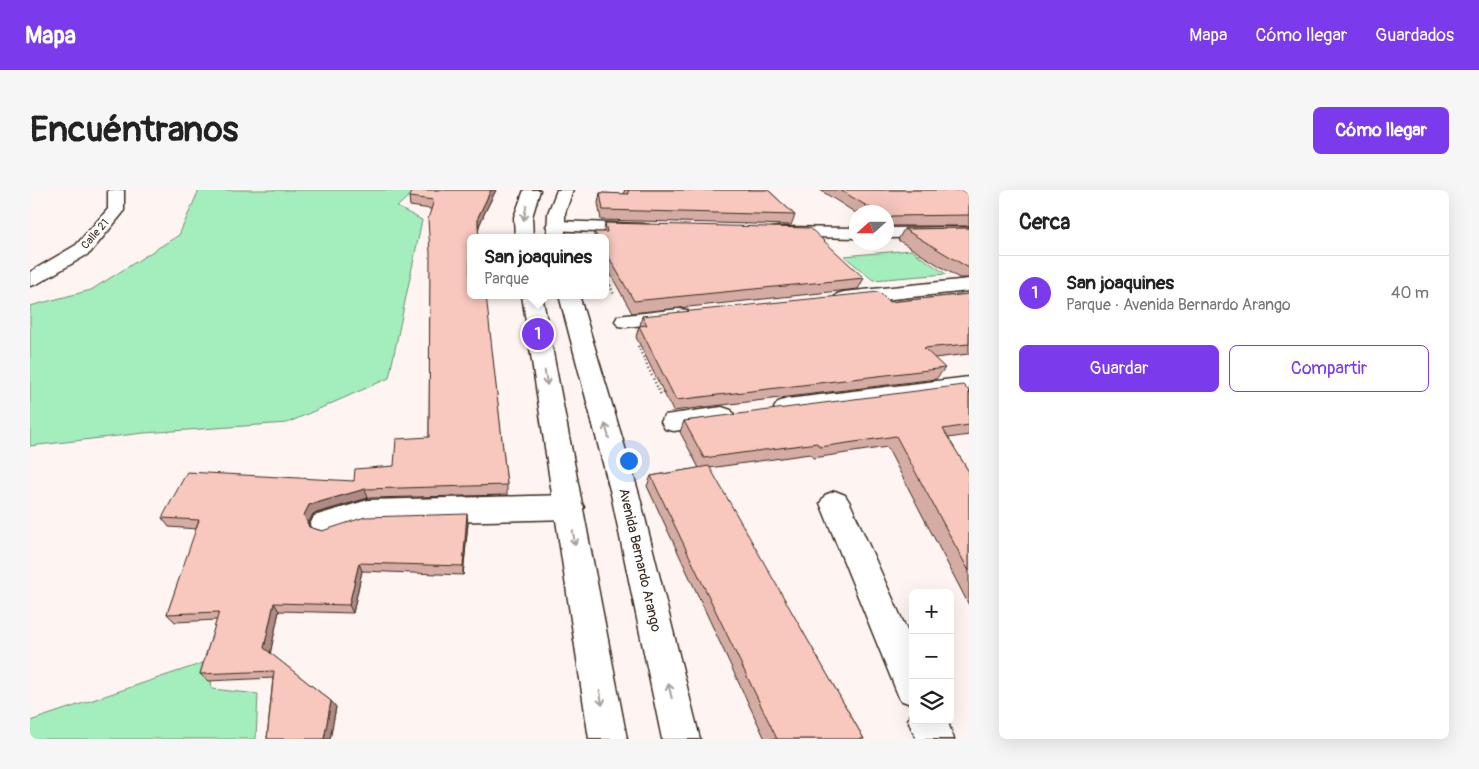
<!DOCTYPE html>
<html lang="es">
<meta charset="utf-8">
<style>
body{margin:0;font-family:Pangolin,sans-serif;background:#f6f6f6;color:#222}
.controls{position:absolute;right:15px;bottom:15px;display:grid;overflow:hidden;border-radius:8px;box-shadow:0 5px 20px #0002}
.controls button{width:45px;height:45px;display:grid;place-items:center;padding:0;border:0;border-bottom:1px solid #e0e0e0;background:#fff;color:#222;font:25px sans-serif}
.compass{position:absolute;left:819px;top:15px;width:45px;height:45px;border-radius:50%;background:#fff;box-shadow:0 5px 20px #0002;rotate:249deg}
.you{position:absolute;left:598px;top:270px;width:18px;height:18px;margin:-12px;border:4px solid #fff;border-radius:50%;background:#1a73e8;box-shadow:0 0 0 8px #1a73e833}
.badge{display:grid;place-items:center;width:32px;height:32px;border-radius:50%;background:#7c3aed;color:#fff;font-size:16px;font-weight:700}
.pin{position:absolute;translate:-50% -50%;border:2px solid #fff;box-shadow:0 1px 5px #0006}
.popup{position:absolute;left:437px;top:44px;width:142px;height:65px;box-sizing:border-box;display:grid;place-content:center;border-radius:8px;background:#fff;filter:drop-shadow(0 1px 4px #0005);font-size:16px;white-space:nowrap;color:#767676}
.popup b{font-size:19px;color:#222}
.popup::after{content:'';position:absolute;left:50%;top:100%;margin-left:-10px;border:10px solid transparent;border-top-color:#fff}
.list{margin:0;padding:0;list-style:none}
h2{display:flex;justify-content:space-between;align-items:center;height:65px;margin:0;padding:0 20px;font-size:21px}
h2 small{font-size:16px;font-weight:400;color:#767676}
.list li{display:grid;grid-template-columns:32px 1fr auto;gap:15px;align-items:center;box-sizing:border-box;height:75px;padding:0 20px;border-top:1px solid #e0e0e0}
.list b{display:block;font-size:19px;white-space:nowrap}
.list p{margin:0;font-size:16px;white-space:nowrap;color:#767676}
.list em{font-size:16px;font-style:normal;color:#767676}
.actions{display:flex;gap:10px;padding:15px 20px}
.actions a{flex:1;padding:11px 0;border:1px solid #7c3aed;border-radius:8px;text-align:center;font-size:18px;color:#7c3aed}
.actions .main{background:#7c3aed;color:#fff}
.icon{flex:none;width:28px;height:28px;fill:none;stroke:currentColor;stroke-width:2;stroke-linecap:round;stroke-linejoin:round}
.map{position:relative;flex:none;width:939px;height:549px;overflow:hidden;border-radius:8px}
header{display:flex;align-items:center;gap:30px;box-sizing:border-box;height:70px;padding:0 25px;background:#7c3aed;color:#fff}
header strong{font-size:24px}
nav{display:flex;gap:28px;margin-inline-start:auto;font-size:18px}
.intro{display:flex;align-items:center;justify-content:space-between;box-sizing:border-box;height:120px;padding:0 30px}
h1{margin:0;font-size:35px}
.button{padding:12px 22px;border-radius:8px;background:#7c3aed;color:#fff;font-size:18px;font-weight:700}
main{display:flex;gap:30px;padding:0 30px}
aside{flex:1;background:#fff;border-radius:8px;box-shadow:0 5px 20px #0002}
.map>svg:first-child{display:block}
.green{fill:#a4eebd;stroke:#708c6e}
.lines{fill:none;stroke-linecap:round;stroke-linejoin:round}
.minor-casing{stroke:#3b2a1e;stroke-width:3}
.major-casing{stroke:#3b2a1e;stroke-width:3}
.path-far1{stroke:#3b2a1e;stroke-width:2;stroke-dasharray:0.5 2.5;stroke-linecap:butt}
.path{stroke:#3b2a1e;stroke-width:2.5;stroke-dasharray:1 3;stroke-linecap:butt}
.minor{fill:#fff;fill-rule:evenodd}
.major{fill:#fff;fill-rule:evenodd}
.wall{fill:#d5aca3;stroke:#3b2a1e}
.shaded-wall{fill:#ae8c85;stroke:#3b2a1e}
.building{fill:#f8c8be;stroke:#3b2a1e}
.oneway{stroke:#a79f9a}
.labels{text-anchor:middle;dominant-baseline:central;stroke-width:4.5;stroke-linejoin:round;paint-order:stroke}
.far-street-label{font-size:11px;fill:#3b2a1e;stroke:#fff}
.street-label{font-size:14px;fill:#3b2a1e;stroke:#fff}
</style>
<header>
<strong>Mapa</strong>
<nav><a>Mapa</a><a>Cómo llegar</a><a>Guardados</a></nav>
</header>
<div class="intro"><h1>Encuéntranos</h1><a class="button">Cómo llegar</a></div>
<main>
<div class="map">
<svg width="939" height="549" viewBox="0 0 939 549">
<rect width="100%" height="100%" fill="#fef4f2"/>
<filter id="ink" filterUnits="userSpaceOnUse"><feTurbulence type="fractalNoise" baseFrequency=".02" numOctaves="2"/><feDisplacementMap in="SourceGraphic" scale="10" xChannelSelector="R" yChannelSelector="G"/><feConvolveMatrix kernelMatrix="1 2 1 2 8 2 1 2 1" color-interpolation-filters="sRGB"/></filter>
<g filter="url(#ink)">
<g class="green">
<polygon points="169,0 385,0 367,17 392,30 359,188 257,233 114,243 0,256 0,116 61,100 149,45"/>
<polygon points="881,60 916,84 843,90 814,66"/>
<polygon points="179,471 182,499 228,504 226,549 0,549 0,531"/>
</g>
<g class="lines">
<g class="minor-casing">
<g id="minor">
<polygon points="78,0 94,0 94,20 92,24 60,63 7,94 0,96 0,82 46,55 78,19"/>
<polygon points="525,31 613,34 619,35 622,39 619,43 613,44 519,40 516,36 519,32"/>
<polygon points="748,37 826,38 826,48 742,46 739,42 742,38"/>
<polygon points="939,37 939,47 856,48 856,38"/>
<polygon points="939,89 939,101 814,114 807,112 804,108 807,104 814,102"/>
<polygon points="649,119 657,120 660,125 657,130 596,137 588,136 585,131 588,126 596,125"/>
<polygon points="939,187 939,203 757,227 748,224 744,218 748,212 757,209"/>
<polygon points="692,217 701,220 705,226 701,232 644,241 635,239 631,232 635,225"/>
<polygon points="805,301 815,305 820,313 883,454 883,515 870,510 790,313 795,305"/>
<polygon points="539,305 549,309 554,317 549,325 539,329 338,334 295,348 284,344 280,335 284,326 338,310"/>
<polygon points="883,518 883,530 917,530 924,549 886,549 878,530"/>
</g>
</g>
<g class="major-casing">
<g id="major">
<polygon points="494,0 510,0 502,27 503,48 485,48 484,27"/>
<polygon points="527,0 543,0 535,23 535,48 517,48 518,23"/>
<polygon points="492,105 512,105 597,549 559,549"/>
<polygon points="529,105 549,105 609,304 670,549 632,549 581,304"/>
</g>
</g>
<polyline class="path-far1" points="576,86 580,96"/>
<g class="path">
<polyline points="580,95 584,105"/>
<polyline points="608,156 631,205"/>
</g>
<use href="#minor" class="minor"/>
<use href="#major" class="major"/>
</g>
<g class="wall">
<polygon points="384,0 466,0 455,22 449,36 448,41 477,295 477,305 338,308 283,324 278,334 279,337 292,341 438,333 433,385 332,381 323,423 249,421 240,463 301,511 306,517 300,549 237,549 243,488 178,491 170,484 187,430 145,432 137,424 167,339 139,337 132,328 324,291 364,276 399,247 401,19 380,16 379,7"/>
<polygon points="594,0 738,0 765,25 761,35 571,30 568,13 570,3 595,4"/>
<polygon points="790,0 931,0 939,4 939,36 856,36 856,22 826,22 826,23"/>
<polygon points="575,33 834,88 828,99 602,123 576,76 576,48 564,48 564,42 574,42"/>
<polygon points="939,38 939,88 929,88 868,50 874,39"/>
<polygon points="939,104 939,164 904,168 915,178 906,189 643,221 606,147 609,136 610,136 612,126 859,112"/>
<polygon points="939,201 939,245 918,248 939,282 939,415 857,257 783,268 780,264 679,278 834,549 735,549 617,296 621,286 669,278 650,242 654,231"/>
</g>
<g class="shaded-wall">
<polygon points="461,0 466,0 455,22 449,36 448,45 448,27"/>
<polygon points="335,299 338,308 283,324 278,334 274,325 279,315"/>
<polygon points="437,324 438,333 433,385 433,376"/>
<polygon points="329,373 332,381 323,423 319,415"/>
<polygon points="244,413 249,421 240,465 234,458"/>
<polygon points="301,511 306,517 300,549 294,549"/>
</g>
<g class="building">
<polygon points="384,0 461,0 448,27 448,36 449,48 440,48 440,105 456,105 477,295 335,299 279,315 274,325 279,337 292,341 335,327 437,324 433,376 329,373 319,415 244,413 234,458 301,511 294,549 237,549 244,481 170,484 189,422 137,424 169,330 132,328 157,282 324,291 325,279 364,276 366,249 399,247 400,63 398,29 404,10 379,7"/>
<polygon points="598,0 738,0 765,25 573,20 570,3 599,4"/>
<polygon points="810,0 931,0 939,4 939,25 862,26 860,30 856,28 856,22 847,22"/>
<polygon points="575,33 780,38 834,88 604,111 576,62 576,48 568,48 564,42 577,42"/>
<polygon points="939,38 939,77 937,77 874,39"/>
<polygon points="849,102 859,112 939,104 939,154 894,158 915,178 646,210 609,136 617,135 612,126"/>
<polygon points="933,195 939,201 939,235 913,239 939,282 939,381 866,246 790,257 787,253 674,268 654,231"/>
<polygon points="679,276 834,549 747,549 621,286"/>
</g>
<defs><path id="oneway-shaft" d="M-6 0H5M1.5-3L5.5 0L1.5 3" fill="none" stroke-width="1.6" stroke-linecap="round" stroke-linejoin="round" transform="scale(1.25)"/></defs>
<g class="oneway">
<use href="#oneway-shaft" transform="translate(495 23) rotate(101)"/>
<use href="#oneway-shaft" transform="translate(516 188) rotate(80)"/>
<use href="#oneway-shaft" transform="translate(577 241) rotate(-106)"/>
<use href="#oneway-shaft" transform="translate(544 348) rotate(80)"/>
<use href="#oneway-shaft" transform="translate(640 501) rotate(-103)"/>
<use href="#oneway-shaft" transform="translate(571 508) rotate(80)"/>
</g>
</g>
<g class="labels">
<g class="far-street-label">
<text transform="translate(65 44) rotate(-49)">Calle 21</text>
</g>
<g class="street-label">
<text transform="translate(610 370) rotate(77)">Avenida Bernardo Arango</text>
</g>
</g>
</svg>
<div class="controls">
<button>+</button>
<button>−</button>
<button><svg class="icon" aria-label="layers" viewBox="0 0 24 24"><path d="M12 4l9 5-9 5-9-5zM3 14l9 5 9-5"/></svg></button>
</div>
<svg class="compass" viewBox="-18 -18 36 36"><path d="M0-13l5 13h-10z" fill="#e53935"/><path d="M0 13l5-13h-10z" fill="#767676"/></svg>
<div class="you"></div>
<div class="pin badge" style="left:508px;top:144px">1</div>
<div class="popup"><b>San joaquines</b>Parque</div>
</div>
<aside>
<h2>Cerca<small></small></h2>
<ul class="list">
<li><span class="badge">1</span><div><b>San joaquines</b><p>Parque · Avenida Bernardo Arango</p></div><em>40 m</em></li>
</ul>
<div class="actions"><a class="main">Guardar</a><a>Compartir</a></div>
</aside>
</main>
